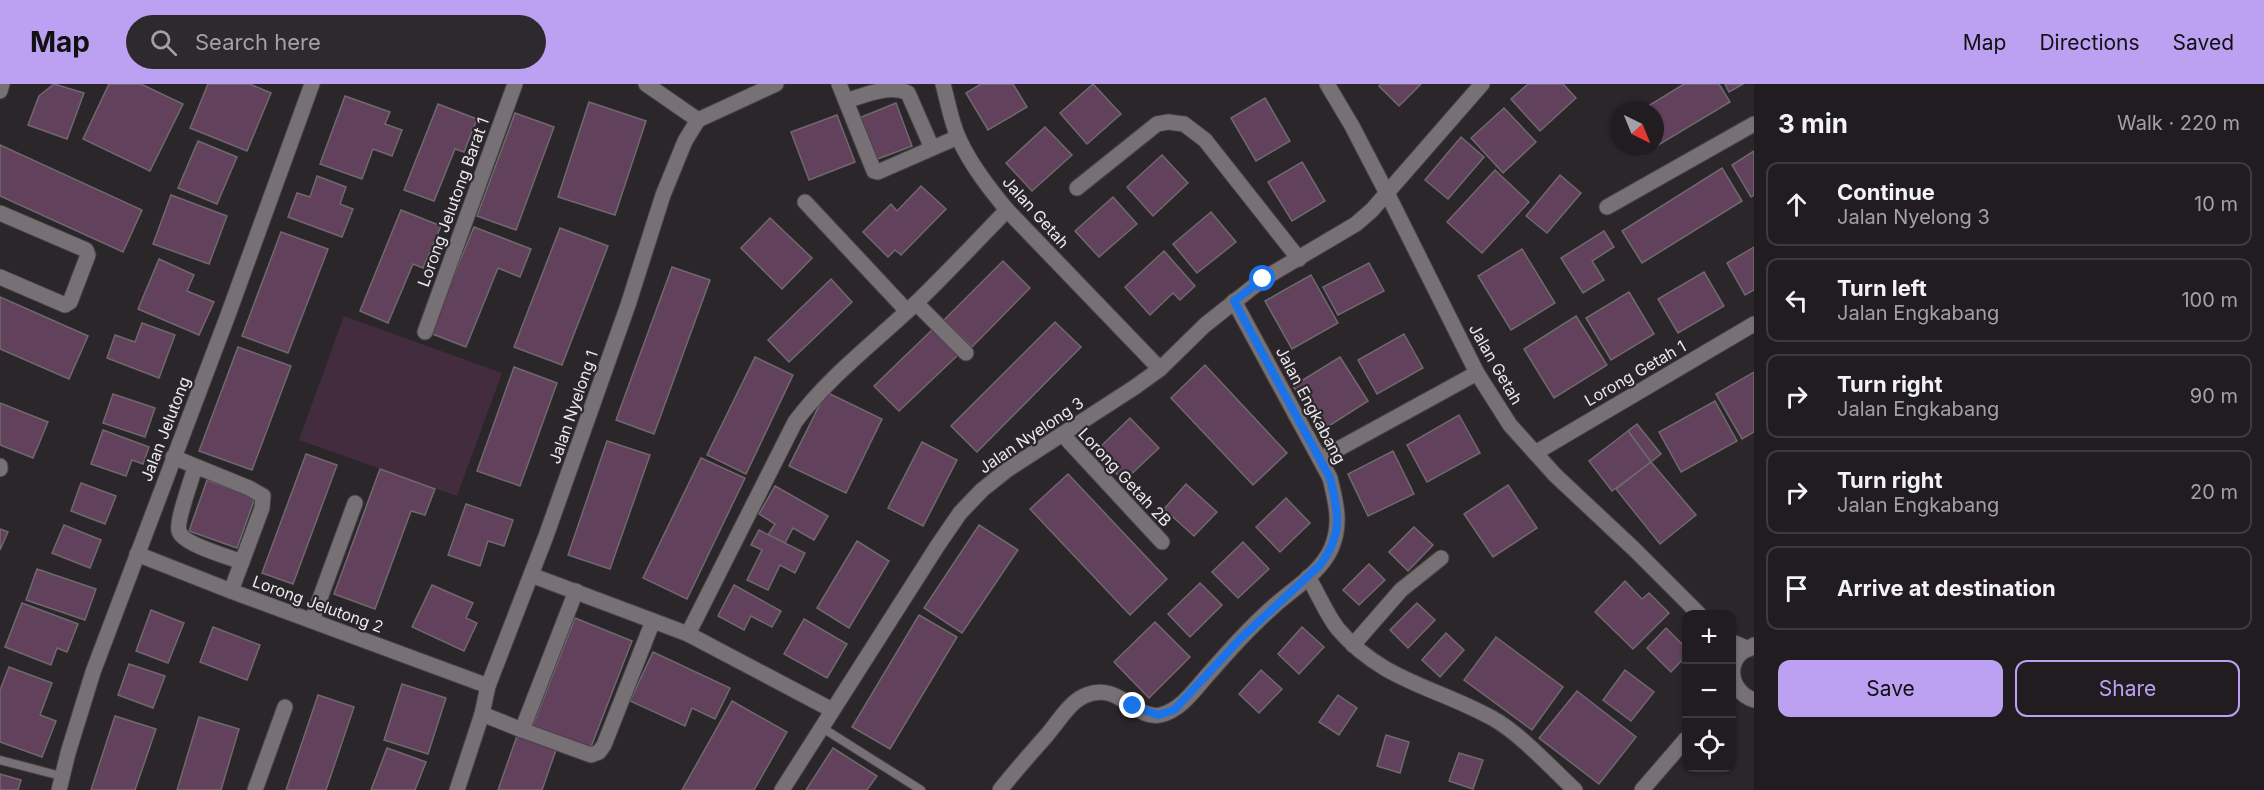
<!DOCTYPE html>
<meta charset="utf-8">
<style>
body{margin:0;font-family:Inter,sans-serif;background:#2d292d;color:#f1f3f6}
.controls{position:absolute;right:18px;bottom:18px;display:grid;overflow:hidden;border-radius:12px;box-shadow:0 2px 4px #0004}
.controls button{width:54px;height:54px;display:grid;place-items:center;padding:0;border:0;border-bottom:2px solid #3d3a3e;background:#201c20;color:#f1f3f6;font:30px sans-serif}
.compass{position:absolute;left:1610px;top:18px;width:54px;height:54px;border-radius:50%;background:#201c20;box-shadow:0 2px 4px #0004;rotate:137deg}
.stop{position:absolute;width:18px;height:18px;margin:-14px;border:4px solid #1a73e8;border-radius:50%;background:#fff}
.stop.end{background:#1a73e8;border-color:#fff;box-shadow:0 2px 6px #0008}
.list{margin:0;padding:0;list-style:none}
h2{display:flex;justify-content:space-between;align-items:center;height:78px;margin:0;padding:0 24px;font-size:26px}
h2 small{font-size:20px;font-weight:400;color:#a2a1a5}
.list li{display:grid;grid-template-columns:39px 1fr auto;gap:18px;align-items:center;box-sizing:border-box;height:84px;margin:0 12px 12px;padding:0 12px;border:2px solid #3d3a3e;border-radius:12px}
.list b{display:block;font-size:22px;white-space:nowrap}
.list p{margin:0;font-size:20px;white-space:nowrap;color:#a2a1a5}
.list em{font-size:20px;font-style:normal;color:#a2a1a5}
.actions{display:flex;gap:12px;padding:18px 24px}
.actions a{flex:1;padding:14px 0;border:2px solid #bca0f2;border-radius:12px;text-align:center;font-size:21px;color:#bca0f2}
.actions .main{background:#bca0f2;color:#111}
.icon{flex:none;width:33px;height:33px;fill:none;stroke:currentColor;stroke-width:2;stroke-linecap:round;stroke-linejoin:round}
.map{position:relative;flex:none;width:1754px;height:706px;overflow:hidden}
header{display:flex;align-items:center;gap:36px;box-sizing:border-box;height:84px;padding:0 30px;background:#bca0f2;color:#111}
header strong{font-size:28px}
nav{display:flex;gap:33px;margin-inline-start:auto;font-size:21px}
.search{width:420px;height:54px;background:#2d292d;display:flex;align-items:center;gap:15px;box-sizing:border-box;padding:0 21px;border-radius:33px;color:#a2a1a5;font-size:22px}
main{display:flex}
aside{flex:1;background:#201c20}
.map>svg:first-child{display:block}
.green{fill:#422c3e}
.building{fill:#62415d;stroke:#6f696d;stroke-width:1.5}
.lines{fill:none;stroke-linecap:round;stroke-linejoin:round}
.lane-casing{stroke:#474346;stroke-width:10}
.street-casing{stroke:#474346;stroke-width:17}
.lane{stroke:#777176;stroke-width:8}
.street{stroke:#777176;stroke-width:15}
.route{stroke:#1a73e8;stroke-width:8}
.labels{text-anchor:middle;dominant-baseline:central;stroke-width:4.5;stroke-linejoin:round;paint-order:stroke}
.street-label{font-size:16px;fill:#ece9ec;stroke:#2b262a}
</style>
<header>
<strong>Map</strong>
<div class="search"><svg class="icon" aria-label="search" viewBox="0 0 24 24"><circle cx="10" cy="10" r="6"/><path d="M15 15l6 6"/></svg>Search here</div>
<nav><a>Map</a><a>Directions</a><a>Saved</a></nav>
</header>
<main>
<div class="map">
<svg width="1754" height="706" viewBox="0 0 1754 706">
<rect width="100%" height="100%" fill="#2b262a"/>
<polygon class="green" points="344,232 502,289 457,412 299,356"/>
<g class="building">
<polygon points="54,0 84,9 67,55 28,41 39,12"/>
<polygon points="109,0 141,0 183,20 150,87 83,55"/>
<polygon points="208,0 250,0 271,9 247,67 190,44"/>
<polygon points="981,0 1013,0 1027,23 988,46 966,9"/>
<polygon points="1093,0 1121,30 1087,60 1060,29"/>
<polygon points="1381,0 1421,0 1399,22 1379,2"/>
<polygon points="1528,0 1563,0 1576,14 1540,47 1511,15"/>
<polygon points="1684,0 1719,0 1730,18 1655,63 1655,27 1640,27"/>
<polygon points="1725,0 1743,0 1729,8"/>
<polygon points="345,12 390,28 385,40 402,46 392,72 373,65 362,95 320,80"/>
<polygon points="1265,14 1290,57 1256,77 1231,34"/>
<polygon points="589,18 646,37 615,131 558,113"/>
<polygon points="896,19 912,62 875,76 859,34"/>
<polygon points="438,20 477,35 464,68 455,65 434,117 404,106"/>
<polygon points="1504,24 1536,58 1503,89 1471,54"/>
<polygon points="515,29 554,43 516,146 477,132"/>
<polygon points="837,31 855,78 809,96 791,48"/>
<polygon points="1045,43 1072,71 1032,107 1006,79"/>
<polygon points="1461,53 1484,73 1448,115 1425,96"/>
<polygon points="198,57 237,73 217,120 178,104"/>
<polygon points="0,61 142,126 123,168 0,112"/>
<polygon points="1637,63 1655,63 1642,71"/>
<polygon points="1754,67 1754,111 1751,113 1732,81"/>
<polygon points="1162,71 1188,99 1153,132 1127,103"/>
<polygon points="1302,78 1325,117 1292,137 1268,98"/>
<polygon points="1722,84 1742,117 1642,179 1622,147"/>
<polygon points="1495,86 1529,118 1482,169 1447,138"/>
<polygon points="1560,91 1581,109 1547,149 1526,132"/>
<polygon points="317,92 346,103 340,120 353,125 342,153 288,133 297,109 310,113"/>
<polygon points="921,102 946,125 901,171 895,166 888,173 863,148 891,120 897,127"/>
<polygon points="171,111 227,132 209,180 153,160"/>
<polygon points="1113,113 1137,140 1099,173 1075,147"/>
<polygon points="401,126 441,142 423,184 413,180 388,239 360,227"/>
<polygon points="1211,128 1236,158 1197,189 1173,160"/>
<polygon points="770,134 812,174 782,205 741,164"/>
<polygon points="474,143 531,165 520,193 498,184 466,263 430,249"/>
<polygon points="560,144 608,162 562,281 514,263"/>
<polygon points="1604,147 1614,163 1592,177 1604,196 1583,209 1561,174"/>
<polygon points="281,148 328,165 288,269 242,252"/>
<polygon points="1754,163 1754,206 1745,211 1727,179"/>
<polygon points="1522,165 1555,219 1511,246 1478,192"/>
<polygon points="1164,167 1195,202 1180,216 1173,209 1150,231 1125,203"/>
<polygon points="159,175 194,191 187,207 214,218 199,251 138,225"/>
<polygon points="1003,177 1030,204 972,263 944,236"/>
<polygon points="1369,179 1384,207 1338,231 1323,203"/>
<polygon points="672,183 710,196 654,350 616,336"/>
<polygon points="1704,188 1724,222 1678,249 1658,215"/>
<polygon points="1311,191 1338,239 1292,265 1265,217"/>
<polygon points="831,195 852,218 789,278 768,256"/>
<polygon points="1629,208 1654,250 1611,276 1586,234"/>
<polygon points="0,213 88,252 69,295 0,265"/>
<polygon points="1576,232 1607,281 1554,314 1524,265"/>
<polygon points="1055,238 1081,263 977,368 951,342"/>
<polygon points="142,239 175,251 159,294 107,274 115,251 135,258"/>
<polygon points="934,244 959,270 899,327 874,302"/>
<polygon points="1404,250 1423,284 1377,310 1358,276"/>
<polygon points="238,263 291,282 252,386 199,367"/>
<polygon points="755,273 793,291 746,390 707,371"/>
<polygon points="1340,273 1368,317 1321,347 1293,302"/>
<polygon points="1205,281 1287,369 1253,401 1171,314"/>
<polygon points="514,283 557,299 520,402 477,387"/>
<polygon points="1754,288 1754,348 1742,355 1716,310"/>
<polygon points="826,308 882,335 846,409 789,382"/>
<polygon points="113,310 155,324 145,353 103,339"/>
<polygon points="1715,317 1737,357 1681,388 1659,348"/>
<polygon points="0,319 48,338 33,374 0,361"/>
<polygon points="1459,331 1480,369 1427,398 1407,361"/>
<polygon points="1130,334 1159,364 1124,397 1095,368"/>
<polygon points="1637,340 1661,370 1651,378 1628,347"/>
<polygon points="103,346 149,363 143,380 132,376 126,392 91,380"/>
<polygon points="1628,347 1651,378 1612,407 1589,377"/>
<polygon points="607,357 650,371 610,485 568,471"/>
<polygon points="922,358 957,376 923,442 888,424"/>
<polygon points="1393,367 1414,410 1368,432 1348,390"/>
<polygon points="306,370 337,381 293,500 262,489"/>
<polygon points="701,374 745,394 687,515 643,494"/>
<polygon points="1651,378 1696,431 1660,460 1616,405"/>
<polygon points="380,385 435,405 425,431 411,427 375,525 334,510"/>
<polygon points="1068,390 1167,495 1130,531 1030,425"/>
<polygon points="207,396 255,414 237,464 189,447"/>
<polygon points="81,399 116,412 105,440 71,427"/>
<polygon points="1186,400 1217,428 1194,452 1164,425"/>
<polygon points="1508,401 1537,444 1493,473 1464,430"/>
<polygon points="775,402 828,432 814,456 793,444 785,459 768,451 775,440 759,430"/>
<polygon points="1286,414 1310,439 1280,468 1256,443"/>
<polygon points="466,420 513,436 504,462 488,457 480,482 448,471"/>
<polygon points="64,441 101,456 90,484 52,469"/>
<polygon points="979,441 1018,466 962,549 924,524"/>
<polygon points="1414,443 1433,461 1408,487 1389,468"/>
<polygon points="0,445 8,448 0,466"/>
<polygon points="759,446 805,469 795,489 780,481 768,506 747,496 762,466 751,461"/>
<polygon points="857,457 889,477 849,544 817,524"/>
<polygon points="1243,458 1269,485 1238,514 1212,488"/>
<polygon points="1369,480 1385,496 1359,521 1343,506"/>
<polygon points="37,485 96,505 85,536 26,516"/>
<polygon points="1625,497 1642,515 1649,509 1669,529 1633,565 1595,528"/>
<polygon points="1200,499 1222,521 1190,553 1168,530"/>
<polygon points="432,501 473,519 466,534 477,539 464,567 412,543"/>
<polygon points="734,501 781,527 772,543 751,532 744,546 718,532"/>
<polygon points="22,519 78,540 67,568 57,564 51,581 5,563"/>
<polygon points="1417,519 1435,536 1408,564 1390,546"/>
<polygon points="151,526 184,539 168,579 136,567"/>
<polygon points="919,531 957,553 890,665 852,643"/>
<polygon points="575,534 632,557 589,668 531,646"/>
<polygon points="804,535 847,560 827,594 784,570"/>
<polygon points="1155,538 1190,573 1149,614 1114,578"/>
<polygon points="213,543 260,561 247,596 200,578"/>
<polygon points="1302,543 1324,563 1299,590 1278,570"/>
<polygon points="1666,544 1686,564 1686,572 1671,588 1647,564"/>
<polygon points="1446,549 1464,566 1440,593 1422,576"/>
<polygon points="1496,553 1563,603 1532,646 1464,596"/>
<polygon points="653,568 730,604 715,635 692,624 685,642 630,617"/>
<polygon points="129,580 165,592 153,624 118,611"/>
<polygon points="9,583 52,599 40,631 56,637 42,673 0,658 0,606"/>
<polygon points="1261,586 1282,605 1259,629 1239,610"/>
<polygon points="1625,586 1654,608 1631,637 1603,616"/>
<polygon points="402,600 446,614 428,670 384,656"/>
<polygon points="1577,607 1636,653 1599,700 1539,654"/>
<polygon points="318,611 354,623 326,706 286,706"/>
<polygon points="1338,611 1357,624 1339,651 1319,638"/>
<polygon points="732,617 787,648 754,706 682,706"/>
<polygon points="115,632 156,645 135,706 91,706"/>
<polygon points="199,633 239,645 221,706 177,706"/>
<polygon points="1386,651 1409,658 1400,689 1377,682"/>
<polygon points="517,652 556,666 542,706 498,706"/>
<polygon points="387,664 426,678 415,706 371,706"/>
<polygon points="833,664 877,692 867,706 806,706"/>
<polygon points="1459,669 1483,676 1473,705 1449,697"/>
<polygon points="0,690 21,696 18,706 0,706"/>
</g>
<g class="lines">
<g class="lane-casing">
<g id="lane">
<polyline points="821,643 921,706"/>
<polyline points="0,676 61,692"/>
</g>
</g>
<g class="street-casing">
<g id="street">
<polyline points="646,0 698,36"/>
<polyline points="839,0 874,87 878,88 958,53"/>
<path d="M 943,0 C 948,18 951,38 959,55 C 971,81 989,104 1007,126 L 1160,285"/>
<polyline points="1327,0 1352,42 1393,121 1477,289 1510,341 1555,391 1634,465 1699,530"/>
<polyline points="0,7 2,0"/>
<path d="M 846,17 C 865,11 890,0 908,9 L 932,64"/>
<polyline points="1077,104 1157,40 1168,38 1184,40 1205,56 1299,175"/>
<polyline points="805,118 907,227"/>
<polyline points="1607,123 1754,40"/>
<polyline points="0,129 86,166 88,171 70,218 65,221 0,193"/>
<polyline points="916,219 966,269"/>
<polyline points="425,248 515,0"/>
<polyline points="1063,351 1162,458"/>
<polyline points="1535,369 1754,240"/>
<polyline points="173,373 249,404 263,412 262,424 231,507"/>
<polyline points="1320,375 1477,289"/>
<polyline points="0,382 0,385"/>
<path d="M 195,383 C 192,395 176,437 179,447 C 182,460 229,473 242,478"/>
<polyline points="137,470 231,507 488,602"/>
<polyline points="531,491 688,550 832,626"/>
<path d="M 1308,493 C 1318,509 1326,530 1338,545 C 1382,597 1436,603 1492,634 C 1520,649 1551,684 1575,706"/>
<polyline points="576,507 522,646 591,671 599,668 604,661 653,537"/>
<polyline points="312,536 355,419"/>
<path d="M 688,550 L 795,338 C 829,292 875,258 916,219 C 947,189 977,157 1007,126"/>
<polyline points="1732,558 1749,565 1754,561"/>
<polyline points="1353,561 1401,506 1441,474"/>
<path d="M 1754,563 C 1724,570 1727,607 1754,616"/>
<polyline points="482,630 522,646"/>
<polyline points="59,706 68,669 93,588 228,231 312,0"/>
<polyline points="255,706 285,623"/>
<polyline points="457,706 482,630 488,602 546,452 628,221 663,111 685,57 698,36 776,0"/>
<polyline points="782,706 938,461 960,429 982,406 1007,386 1135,303 1160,285 1205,241 1263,195 1356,140 1372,126 1482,0"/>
<path d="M 1000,706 C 1015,687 1031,669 1047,651 C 1058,638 1069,619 1084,612 C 1119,596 1134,636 1160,631 C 1179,627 1193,608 1205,594 C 1227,569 1249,544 1274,522 C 1293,505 1320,489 1331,465 C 1342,440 1336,419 1330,394 L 1234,217"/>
<polyline points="1642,706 1686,655"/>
</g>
</g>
<use href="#lane" class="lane"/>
<use href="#street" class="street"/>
</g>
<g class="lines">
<path class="route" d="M 1133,622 L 1158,631 L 1174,626 L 1241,554 L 1320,481 C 1343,450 1339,430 1330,394 L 1234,217 L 1263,195"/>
</g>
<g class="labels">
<g class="street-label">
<text transform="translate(453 118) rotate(-70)">Lorong Jelutong Barat 1</text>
<text transform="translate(1036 128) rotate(48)">Jalan Getah</text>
<text transform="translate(1496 280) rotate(60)">Jalan Getah</text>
<text transform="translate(1635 289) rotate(-30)">Lorong Getah 1</text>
<text transform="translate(1311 321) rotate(62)">Jalan Engkabang</text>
<text transform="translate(573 323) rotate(-71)">Jalan Nyelong 1</text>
<text transform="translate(165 345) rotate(-69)">Jalan Jelutong</text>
<text transform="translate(1031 351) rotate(-34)">Jalan Nyelong 3</text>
<text transform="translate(1125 393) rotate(47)">Lorong Getah 2B</text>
<text transform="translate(318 520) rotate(20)">Lorong Jelutong 2</text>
</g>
</g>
</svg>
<div class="controls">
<button>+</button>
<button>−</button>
<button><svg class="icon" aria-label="locate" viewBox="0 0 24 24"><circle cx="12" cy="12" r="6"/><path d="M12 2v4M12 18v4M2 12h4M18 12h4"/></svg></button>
</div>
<svg class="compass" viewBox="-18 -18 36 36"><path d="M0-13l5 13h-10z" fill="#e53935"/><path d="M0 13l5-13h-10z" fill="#a2a1a5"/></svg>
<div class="stop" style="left:1263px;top:195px"></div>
<div class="stop end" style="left:1133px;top:622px"></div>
</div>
<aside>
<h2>3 min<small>Walk · 220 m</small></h2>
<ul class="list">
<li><svg class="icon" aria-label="ahead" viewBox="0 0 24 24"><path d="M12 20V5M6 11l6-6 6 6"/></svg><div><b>Continue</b><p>Jalan Nyelong 3</p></div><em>10 m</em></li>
<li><svg class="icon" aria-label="left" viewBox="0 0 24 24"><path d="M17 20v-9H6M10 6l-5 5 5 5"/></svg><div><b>Turn left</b><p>Jalan Engkabang</p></div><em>100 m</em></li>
<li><svg class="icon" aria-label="right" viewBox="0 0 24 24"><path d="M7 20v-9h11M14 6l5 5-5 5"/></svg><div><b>Turn right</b><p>Jalan Engkabang</p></div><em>90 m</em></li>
<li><svg class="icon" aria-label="right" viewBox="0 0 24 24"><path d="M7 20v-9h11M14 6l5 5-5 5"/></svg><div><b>Turn right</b><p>Jalan Engkabang</p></div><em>20 m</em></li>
<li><svg class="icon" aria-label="arrive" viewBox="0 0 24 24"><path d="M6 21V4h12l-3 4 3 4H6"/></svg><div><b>Arrive at destination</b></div></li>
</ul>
<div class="actions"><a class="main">Save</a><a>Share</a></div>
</aside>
</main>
